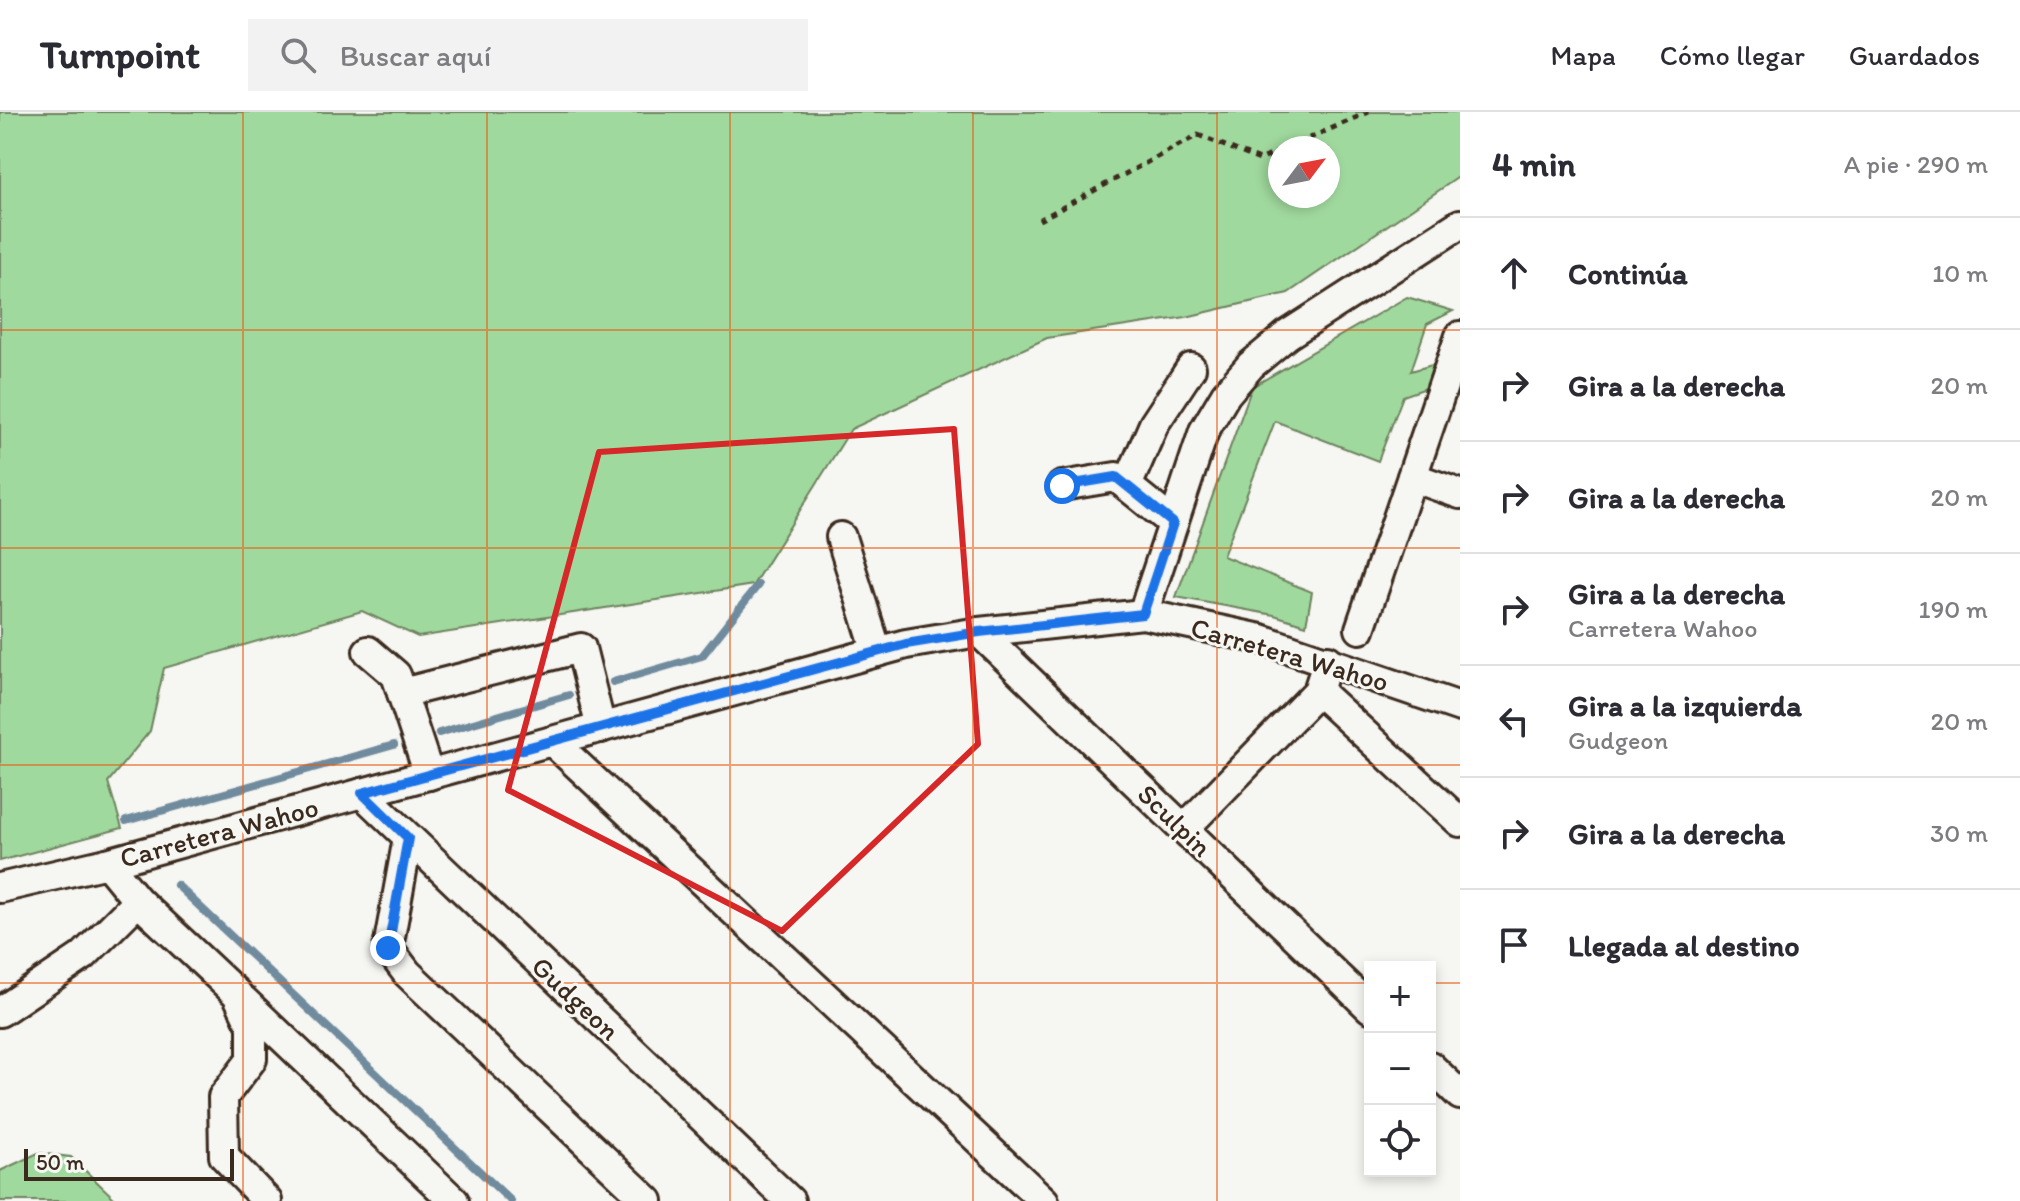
<!DOCTYPE html>
<html lang="es">
<meta charset="utf-8">
<style>
body{margin:0;font-family:Itim,sans-serif;background:#f2f2f3;color:#2b2b33}
.controls{position:absolute;right:24px;bottom:24px;display:grid;overflow:hidden;border-radius:0px;box-shadow:0 4px 12px #0003}
.controls button{width:72px;height:72px;display:grid;place-items:center;padding:0;border:0;border-bottom:2px solid #e1e1e2;background:#fff;color:#2b2b33;font:40px sans-serif}
.compass{position:absolute;left:1268px;top:24px;width:72px;height:72px;border-radius:50%;background:#fff;box-shadow:0 4px 12px #0003;rotate:58deg}
.scale{position:absolute;left:24px;bottom:20px;width:210px;box-sizing:border-box;padding-left:8px;border:4px solid #3b2a1e;border-top:0;font-size:22px;line-height:28px;white-space:nowrap;color:#3b2a1e;-webkit-text-stroke:6px #f6f6f2;paint-order:stroke}
.stop{position:absolute;width:24px;height:24px;margin:-18px;border:6px solid #1a73e8;border-radius:50%;background:#fff}
.stop.end{background:#1a73e8;border-color:#fff;box-shadow:0 2px 8px #0008}
.list{margin:0;padding:0;list-style:none}
h2{display:flex;justify-content:space-between;align-items:center;height:104px;margin:0;padding:0 32px;font-size:34px}
h2 small{font-size:26px;font-weight:400;color:#7c7c81}
.list li{display:grid;grid-template-columns:52px 1fr auto;gap:24px;align-items:center;box-sizing:border-box;height:112px;padding:0 32px;border-top:2px solid #e1e1e2}
.list b{display:block;font-size:30px;white-space:nowrap}
.list p{margin:0;font-size:26px;white-space:nowrap;color:#7c7c81}
.list em{font-size:26px;font-style:normal;color:#7c7c81}
.icon{flex:none;width:44px;height:44px;fill:none;stroke:currentColor;stroke-width:2;stroke-linecap:round;stroke-linejoin:round}
.map{position:relative;flex:none;width:1460px;height:1089px;overflow:hidden}
header{display:flex;align-items:center;gap:48px;box-sizing:border-box;height:112px;padding:0 40px;background:#fff;border-bottom:2px solid #e1e1e2}
header strong{font-size:38px}
nav{display:flex;gap:44px;margin-inline-start:auto;font-size:28px}
.search{width:560px;height:72px;background:#f2f2f3;display:flex;align-items:center;gap:20px;box-sizing:border-box;padding:0 28px;border-radius:0px;color:#7c7c81;font-size:30px}
main{display:flex}
aside{flex:1;background:#fff}
.map>svg:first-child{display:block}
.green{fill:#a0d99e;stroke:#6e825e;stroke-width:2;fill-rule:evenodd}
.lines{fill:none;stroke-linecap:round;stroke-linejoin:round}
.stream{stroke:#6f8b9d;stroke-width:8}
.minor-casing{stroke:#3b2a1e;stroke-width:34}
.path{stroke:#3b2a1e;stroke-width:5;stroke-dasharray:6 6;stroke-linecap:butt}
.minor{stroke:#f6f6f2;stroke-width:28}
.route{stroke:#1a73e8;stroke-width:10}
.marked{fill:none;stroke:#d62828;stroke-width:6;stroke-linejoin:round}
.grid{fill:none;stroke:#e8590c;stroke-width:2;stroke-opacity:0.55}
.labels{text-anchor:middle;dominant-baseline:central;stroke-width:6;stroke-linejoin:round;paint-order:stroke}
.street-label{font-size:28px;fill:#3b2a1e;stroke:#f6f6f2}
</style>
<header>
<strong>Turnpoint</strong>
<div class="search"><svg class="icon" aria-label="search" viewBox="0 0 24 24"><circle cx="10" cy="10" r="6"/><path d="M15 15l6 6"/></svg>Buscar aquí</div>
<nav><a>Mapa</a><a>Cómo llegar</a><a>Guardados</a></nav>
</header>
<main>
<div class="map">
<svg width="1460" height="1089" viewBox="0 0 1460 1089">
<rect width="100%" height="100%" fill="#f6f6f2"/>
<filter id="ink" filterUnits="userSpaceOnUse"><feTurbulence type="fractalNoise" baseFrequency=".0125" numOctaves="2"/><feDisplacementMap in="SourceGraphic" scale="16" xChannelSelector="R" yChannelSelector="G"/><feConvolveMatrix kernelMatrix="1 2 1 2 8 2 1 2 1" color-interpolation-filters="sRGB"/></filter>
<g filter="url(#ink)">
<g class="green">
<path d="M 0,0 L 1460,0 L 1460,64 L 1288,181 L 1186,205 L 1047,226 L 851,317 L 753,473 L 418,525 L 362,499 L 164,556 L 150,619 L 108,670 L 122,716 L 0,749 ZM 1328,36 L 1328,84 L 1280,84 L 1280,36 Z"/>
<polygon points="1407,185 1453,199 1427,212 1411,259 1439,251 1432,274 1403,284 1378,349 1275,309 1223,444 1312,480 1306,513 1274,503 1176,485 1252,275"/>
<polygon points="38,1041 71,1045 117,1089 0,1089 0,1059"/>
</g>
<g class="lines">
<g class="stream">
<polyline points="613,570 702,544 758,473"/>
<polyline points="439,621 569,583"/>
<polyline points="126,709 394,633"/>
<polyline points="177,773 511,1089"/>
</g>
<g class="minor-casing">
<g id="minor">
<polyline points="1412,365 1460,382"/>
<polyline points="1062,374 1116,365 1173,411"/>
<polyline points="1127,374 1154,312 1191,256"/>
<polyline points="841,425 877,540"/>
<polyline points="1143,502 1204,319 1226,282 1251,253 1287,223 1460,112"/>
<polyline points="1360,517 1460,224"/>
<polyline points="979,520 1370,896"/>
<polyline points="368,539 396,563 429,663"/>
<polyline points="1318,579 1460,710"/>
<polyline points="402,581 581,536 601,616"/>
<polyline points="552,629 1044,1089"/>
<polyline points="362,681 790,1089"/>
<polyline points="1184,717 1318,579 1328,548"/>
<polyline points="408,726 388,836 407,861 648,1089"/>
<polyline points="0,776 107,751 906,532 979,520 1143,502 1261,527 1460,595"/>
<polyline points="138,789 237,882 252,914 252,947 223,985 224,1044 267,1089"/>
<polyline points="243,888 454,1089"/>
<polyline points="0,900 83,844 138,789 107,751"/>
<polyline points="1430,954 1460,983"/>
</g>
</g>
<g class="path">
<polyline points="1287,36 1369,0"/>
<polyline points="1039,108 1198,23 1260,48 1280,39"/>
</g>
<use href="#minor" class="minor"/>
</g>
</g>
<g class="lines" filter="url(#ink)">
<polyline class="route" points="388,836 408,726 362,681 906,532 979,520 1143,502 1173,411 1116,365 1062,374"/>
</g>
<path class="marked" d="M 954,317 L 978,632 L 782,819 L 508,678 L 599,340 Z"/>
<path class="grid" d="M 243,0 L 243,1089M 487,0 L 487,1089M 730,0 L 730,1089M 973,0 L 973,1089M 1217,0 L 1217,1089M 0,218 L 1460,218M 0,436 L 1460,436M 0,653 L 1460,653M 0,871 L 1370,871M 1430,871 L 1460,871"/>
<g class="labels">
<g class="street-label">
<text transform="translate(1290 542) rotate(16)">Carretera Wahoo</text>
<text transform="translate(1175 708) rotate(44)">Sculpin</text>
<text transform="translate(219 720) rotate(-15)">Carretera Wahoo</text>
<text transform="translate(576 886) rotate(43)">Gudgeon</text>
</g>
</g>
</svg>
<div class="controls">
<button>+</button>
<button>−</button>
<button><svg class="icon" aria-label="locate" viewBox="0 0 24 24"><circle cx="12" cy="12" r="6"/><path d="M12 2v4M12 18v4M2 12h4M18 12h4"/></svg></button>
</div>
<svg class="compass" viewBox="-18 -18 36 36"><path d="M0-13l5 13h-10z" fill="#e53935"/><path d="M0 13l5-13h-10z" fill="#7c7c81"/></svg>
<div class="scale">50 m</div>
<div class="stop" style="left:1062px;top:374px"></div>
<div class="stop end" style="left:388px;top:836px"></div>
</div>
<aside>
<h2>4 min<small>A pie · 290 m</small></h2>
<ul class="list">
<li><svg class="icon" aria-label="ahead" viewBox="0 0 24 24"><path d="M12 20V5M6 11l6-6 6 6"/></svg><div><b>Continúa</b></div><em>10 m</em></li>
<li><svg class="icon" aria-label="right" viewBox="0 0 24 24"><path d="M7 20v-9h11M14 6l5 5-5 5"/></svg><div><b>Gira a la derecha</b></div><em>20 m</em></li>
<li><svg class="icon" aria-label="right" viewBox="0 0 24 24"><path d="M7 20v-9h11M14 6l5 5-5 5"/></svg><div><b>Gira a la derecha</b></div><em>20 m</em></li>
<li><svg class="icon" aria-label="right" viewBox="0 0 24 24"><path d="M7 20v-9h11M14 6l5 5-5 5"/></svg><div><b>Gira a la derecha</b><p>Carretera Wahoo</p></div><em>190 m</em></li>
<li><svg class="icon" aria-label="left" viewBox="0 0 24 24"><path d="M17 20v-9H6M10 6l-5 5 5 5"/></svg><div><b>Gira a la izquierda</b><p>Gudgeon</p></div><em>20 m</em></li>
<li><svg class="icon" aria-label="right" viewBox="0 0 24 24"><path d="M7 20v-9h11M14 6l5 5-5 5"/></svg><div><b>Gira a la derecha</b></div><em>30 m</em></li>
<li><svg class="icon" aria-label="arrive" viewBox="0 0 24 24"><path d="M6 21V4h12l-3 4 3 4H6"/></svg><div><b>Llegada al destino</b></div></li>
</ul>
</aside>
</main>
